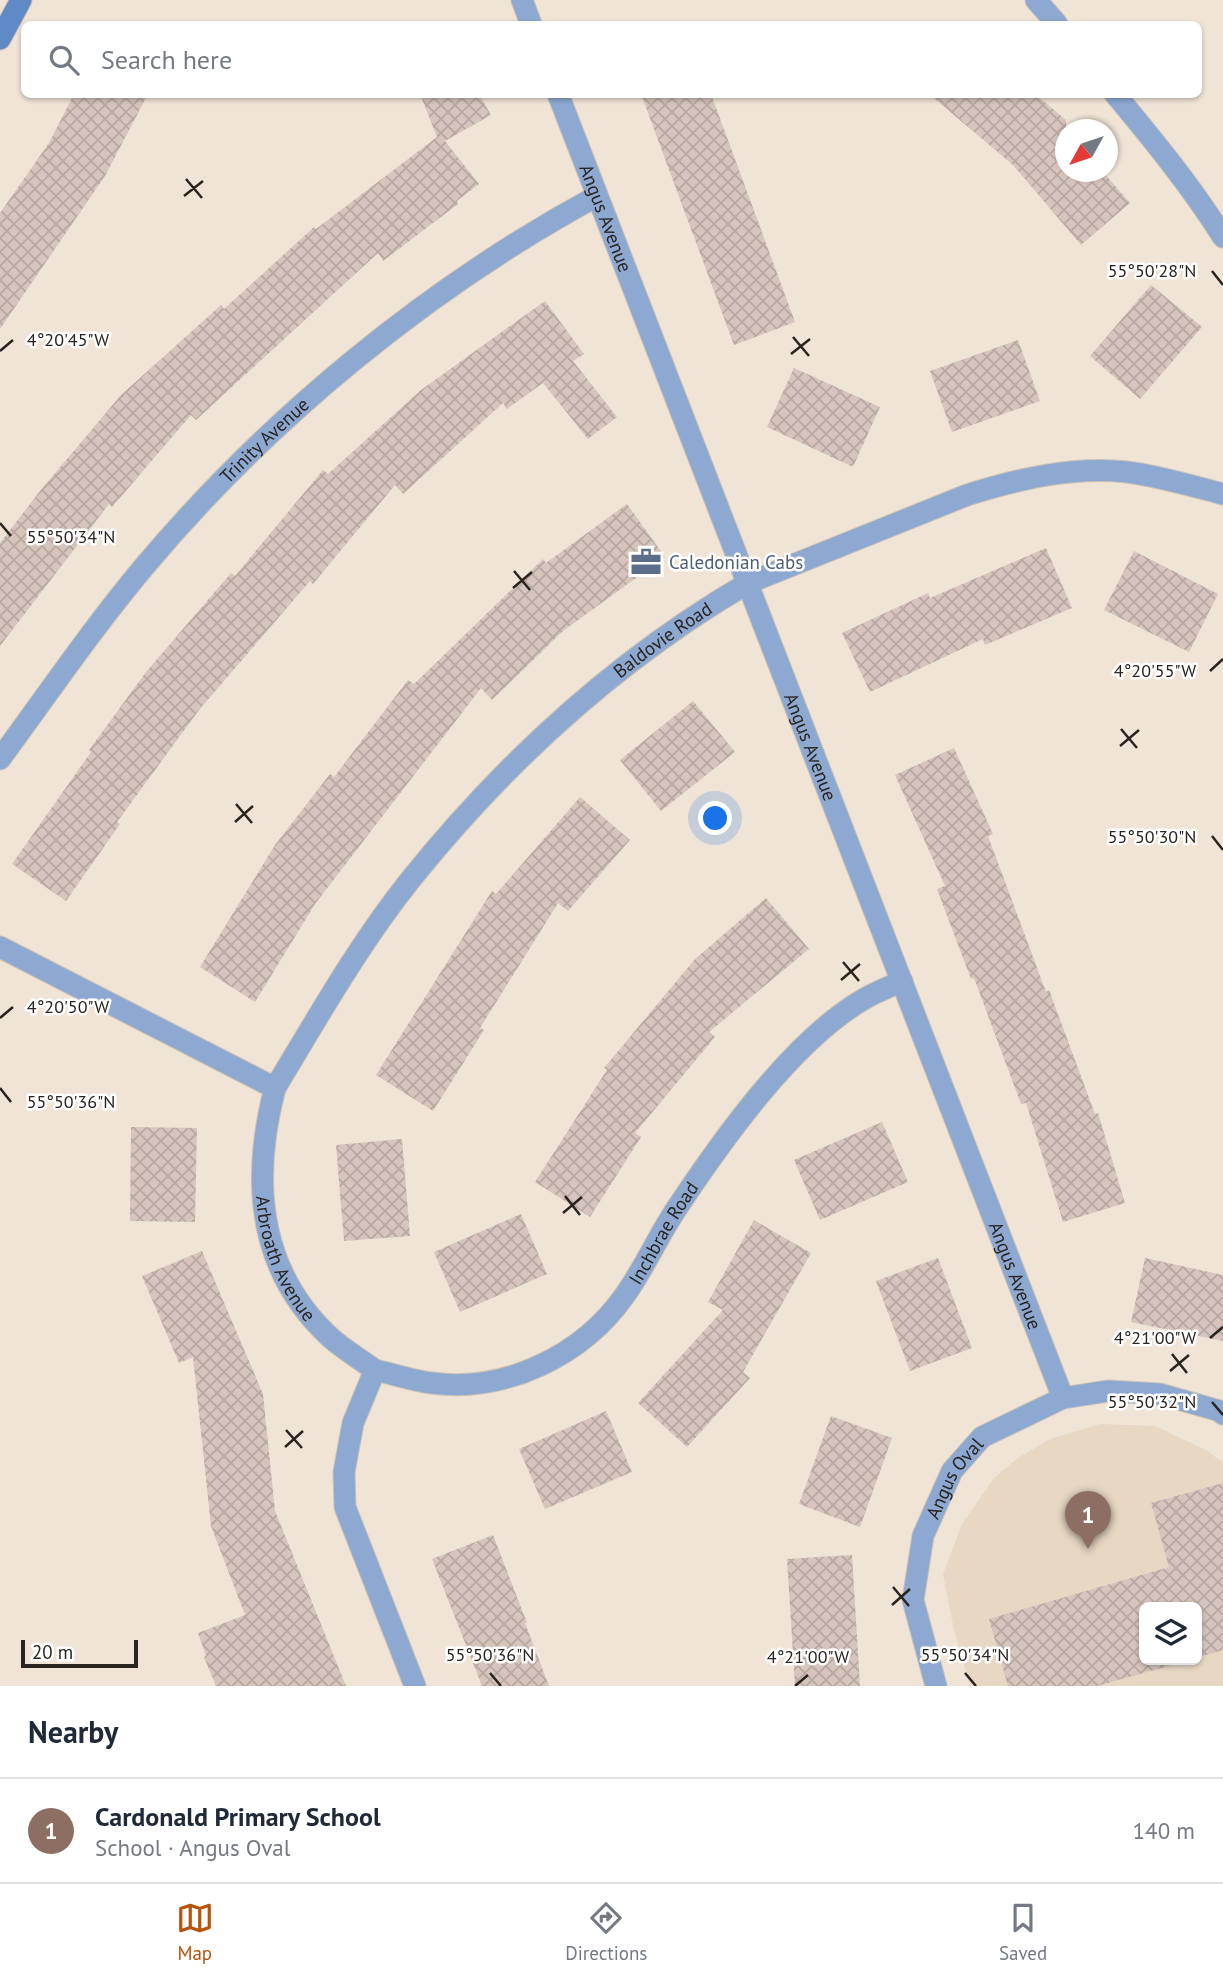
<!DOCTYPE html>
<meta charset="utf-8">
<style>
body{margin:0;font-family:"PT Sans",sans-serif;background:#f6f6f7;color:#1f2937}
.controls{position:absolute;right:21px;bottom:21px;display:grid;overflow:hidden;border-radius:10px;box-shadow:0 2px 5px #0004}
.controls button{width:63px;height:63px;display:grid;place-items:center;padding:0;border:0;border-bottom:2px solid #e0e1e3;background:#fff;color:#1f2937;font:35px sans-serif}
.compass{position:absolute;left:1055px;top:119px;width:63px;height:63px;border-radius:50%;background:#fff;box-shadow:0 2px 5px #0004;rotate:230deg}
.scale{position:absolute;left:21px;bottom:18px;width:117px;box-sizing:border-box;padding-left:7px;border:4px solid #29241f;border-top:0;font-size:19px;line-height:24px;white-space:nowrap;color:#29241f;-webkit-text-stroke:5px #fff;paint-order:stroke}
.you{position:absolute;left:716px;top:819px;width:24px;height:24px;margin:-18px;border:5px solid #fff;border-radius:50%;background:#1a73e8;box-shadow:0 0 0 10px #1a73e833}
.badge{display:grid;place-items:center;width:46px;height:46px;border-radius:50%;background:#b45309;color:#fff;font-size:23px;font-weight:700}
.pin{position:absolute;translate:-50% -58px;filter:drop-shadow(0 2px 4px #0008)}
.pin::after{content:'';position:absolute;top:37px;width:24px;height:21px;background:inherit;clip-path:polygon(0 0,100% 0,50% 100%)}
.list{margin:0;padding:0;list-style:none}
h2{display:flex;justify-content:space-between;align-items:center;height:91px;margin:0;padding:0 28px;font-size:30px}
h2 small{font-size:23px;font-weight:400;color:#747a83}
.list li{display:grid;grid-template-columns:46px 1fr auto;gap:21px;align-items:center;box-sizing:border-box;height:105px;padding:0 28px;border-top:2px solid #e0e1e3}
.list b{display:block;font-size:26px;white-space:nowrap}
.list p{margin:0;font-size:23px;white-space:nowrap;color:#747a83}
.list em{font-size:23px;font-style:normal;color:#747a83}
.icon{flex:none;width:38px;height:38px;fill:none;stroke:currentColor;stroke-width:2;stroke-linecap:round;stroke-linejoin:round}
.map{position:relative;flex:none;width:1223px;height:1686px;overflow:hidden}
.search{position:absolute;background:#fff;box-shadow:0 2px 5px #0004;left:21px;right:21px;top:21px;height:77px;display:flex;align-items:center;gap:18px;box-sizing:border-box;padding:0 24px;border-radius:10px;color:#747a83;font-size:26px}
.sheet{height:196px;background:#fff}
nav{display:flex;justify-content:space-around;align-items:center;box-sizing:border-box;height:98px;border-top:2px solid #e0e1e3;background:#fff;font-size:19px;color:#747a83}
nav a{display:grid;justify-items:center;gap:4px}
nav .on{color:#b45309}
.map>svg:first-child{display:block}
.built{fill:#e7d7c3;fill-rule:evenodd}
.building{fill:url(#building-cross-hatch)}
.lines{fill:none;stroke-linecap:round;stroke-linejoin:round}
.street-casing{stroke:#cbc1b4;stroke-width:23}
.secondary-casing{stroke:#cbc1b4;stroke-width:23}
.street{stroke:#8da9d2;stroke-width:21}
.secondary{stroke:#608ac6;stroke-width:21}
.ticks{fill:none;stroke:#29241f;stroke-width:2.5}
.labels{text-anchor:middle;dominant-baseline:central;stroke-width:5;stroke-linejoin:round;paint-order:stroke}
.street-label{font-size:19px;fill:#29241f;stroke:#fff}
.service-label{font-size:19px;fill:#4e5e75;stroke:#fff;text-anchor:start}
.ticks-label{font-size:18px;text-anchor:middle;fill:#29241f;stroke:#fff;stroke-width:5;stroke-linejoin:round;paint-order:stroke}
</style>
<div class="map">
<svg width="1223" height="1686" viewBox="0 0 1223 1686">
<defs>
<pattern id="building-cross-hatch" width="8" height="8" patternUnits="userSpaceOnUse" patternTransform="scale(1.75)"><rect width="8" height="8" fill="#d6c4bd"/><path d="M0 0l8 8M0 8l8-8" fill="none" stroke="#b8a8a2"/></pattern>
</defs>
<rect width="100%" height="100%" fill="#efe4d5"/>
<path class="built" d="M 1100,1424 L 1155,1426 L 1206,1450 L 1223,1463 L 1223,1686 L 970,1686 L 954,1630 L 943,1574 L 962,1524 L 994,1478 L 1018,1458 L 1050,1439 ZM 1144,1607 L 1197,1607 L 1197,1660 L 1144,1660 Z"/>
<g class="building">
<polygon points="74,94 148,94 105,176 0,329 0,213 49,143"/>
<polygon points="420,94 479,94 491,115 445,141 479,184 457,201 458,204 383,261 378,253 196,420 191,415 112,507 109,504 0,646 0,543 40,491 121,395 221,305 224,309 314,227 316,229 437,137"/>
<polygon points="641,94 711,94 795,322 734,345"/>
<polygon points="929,94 1035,94 1066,120 1066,172 1103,172 1130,203 1081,245 1013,165"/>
<polygon points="1151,285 1202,327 1140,399 1090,356"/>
<polygon points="545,301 584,354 573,361 617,417 588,439 543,383 507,409 503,403 403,494 395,485 313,584 310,581 199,710 117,822 120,824 66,901 12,864 91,752 89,750 146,672 231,573 235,576 323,470 328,474 421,390"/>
<polygon points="1018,340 1040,401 952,432 930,371"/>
<polygon points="794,368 880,407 853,467 767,427"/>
<polygon points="627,504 665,557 563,631 492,700 481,688 315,904 255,1002 200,967 275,845 330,774 334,777 408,680 414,684 543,559 546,563"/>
<polygon points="1046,548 1072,608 985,645 983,639 870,692 842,633 928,593 930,598"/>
<polygon points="1134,551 1218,594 1189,652 1104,610"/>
<polygon points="693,701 735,752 661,811 620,760"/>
<polygon points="954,748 993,834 988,836 1046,992 1049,990 1095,1114 1098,1113 1125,1203 1063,1222 1026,1103 1021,1104 974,978 971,979 937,889 945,886 895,775"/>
<polygon points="580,797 630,840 568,911 558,903 480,1028 484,1030 433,1111 376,1075 492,891 496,894"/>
<polygon points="766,898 809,949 709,1032 715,1037 635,1133 641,1137 590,1217 535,1182 607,1070 604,1068 695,959"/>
<polygon points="882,1122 908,1182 820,1220 794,1160"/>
<polygon points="131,1127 197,1128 195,1222 130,1221"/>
<polygon points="402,1139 410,1236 344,1241 336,1145"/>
<polygon points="521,1214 547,1274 460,1312 434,1252"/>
<polygon points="754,1220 811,1253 743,1372 750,1378 687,1447 638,1403 723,1310 708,1302"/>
<polygon points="202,1251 263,1394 275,1511 346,1686 216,1686 204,1657 206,1656 198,1633 245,1615 211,1526 193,1357 179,1363 142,1276"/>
<polygon points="938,1258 972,1348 910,1371 876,1281"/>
<polygon points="1145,1258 1223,1275 1223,1341 1131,1322"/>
<polygon points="606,1411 632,1472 545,1509 519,1449"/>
<polygon points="831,1416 892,1438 860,1527 799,1504"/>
<polygon points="1223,1483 1223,1650 1197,1658 1197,1607 1144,1607 1144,1660 1190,1660 1097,1686 1008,1686 989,1619 1169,1567 1151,1503"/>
<polygon points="493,1535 527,1623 525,1623 549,1686 482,1686 432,1559"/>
<polygon points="852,1555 860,1686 795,1686 787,1559"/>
</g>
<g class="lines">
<g class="street-casing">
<g id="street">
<polyline points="522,0 531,24"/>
<polyline points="1036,0 1057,24"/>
<path id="s1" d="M 558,94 L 1063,1398"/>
<path d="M 1115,94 C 1154,141 1191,186 1223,237"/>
<path id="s2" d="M 0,759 C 47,695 92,629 143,568 C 268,419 427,288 597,196"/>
<path id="s3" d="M 0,947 L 275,1088 C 251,1180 257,1271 332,1339 C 345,1350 361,1360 375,1370 L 353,1423 L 344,1472 L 345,1507 L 415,1686"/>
<path id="s4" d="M 275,1088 C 318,1017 359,944 411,879 C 507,760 616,660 748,583 L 967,495 C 1018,479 1073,466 1127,472 C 1159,476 1192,486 1223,494"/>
<path id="s5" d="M 375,1370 C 394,1374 413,1381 432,1383 C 506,1393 583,1355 625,1295 C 645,1267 658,1236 677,1208 C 722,1140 793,1040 864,999 C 876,992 889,987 902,981"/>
<path id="s6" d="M 936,1686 L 913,1600 L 923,1536 L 952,1471 L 982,1437 L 1063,1398 L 1108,1391 L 1160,1394 L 1220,1411 L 1223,1414"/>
</g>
</g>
<g class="secondary-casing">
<polyline id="secondary" points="0,39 21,0"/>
</g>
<use href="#street" class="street"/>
<use href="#secondary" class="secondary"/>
</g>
<path class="ticks" d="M 186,179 L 202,198M 184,196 L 203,181M 1212,271 L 1223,285M 793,337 L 809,356M 0,351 L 13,340M 791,354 L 810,339M 0,523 L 11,536M 514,571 L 530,590M 513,588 L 532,572M 1210,671 L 1223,659M 1121,729 L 1137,748M 1120,746 L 1139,730M 236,804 L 252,823M 235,822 L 253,806M 1212,836 L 1223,850M 843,962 L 859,981M 841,980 L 860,964M 0,1018 L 13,1007M 0,1088 L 11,1102M 565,1196 L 580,1215M 563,1213 L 582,1197M 1210,1338 L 1223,1327M 1172,1354 L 1187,1373M 1170,1371 L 1189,1355M 1212,1402 L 1223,1415M 286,1430 L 302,1448M 285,1447 L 303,1431M 893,1587 L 909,1606M 892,1605 L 910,1589M 490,1673 L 501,1686M 965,1673 L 976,1686M 795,1686 L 808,1675"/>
<defs>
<g id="office-bare" transform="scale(2.415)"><path d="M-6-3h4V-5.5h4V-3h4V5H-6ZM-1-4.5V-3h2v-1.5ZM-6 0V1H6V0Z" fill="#5c6f8a" stroke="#fff" stroke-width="2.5" paint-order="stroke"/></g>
</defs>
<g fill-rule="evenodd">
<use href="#office-bare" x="646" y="562"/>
</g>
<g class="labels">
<g class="street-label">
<text stroke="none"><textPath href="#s1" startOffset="133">Angus Avenue</textPath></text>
<text stroke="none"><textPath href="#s2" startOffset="415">Trinity Avenue</textPath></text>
<text stroke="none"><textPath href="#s4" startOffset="598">Baldovie Road</textPath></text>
<text stroke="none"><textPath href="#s1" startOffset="700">Angus Avenue</textPath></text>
<text stroke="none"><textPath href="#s5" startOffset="354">Inchbrae Road</textPath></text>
<text stroke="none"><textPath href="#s3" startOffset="485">Arbroath Avenue</textPath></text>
<text stroke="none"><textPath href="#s1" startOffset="1267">Angus Avenue</textPath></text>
<text stroke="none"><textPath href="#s6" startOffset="220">Angus Oval</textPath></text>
</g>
<g class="service-label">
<text x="669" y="562">Caledonian Cabs</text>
</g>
</g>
<g class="ticks-label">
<text x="1152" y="277">55°50'28"N</text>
<text x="68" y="346">4°20'45"W</text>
<text x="71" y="543">55°50'34"N</text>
<text x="1155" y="677">4°20'55"W</text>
<text x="1152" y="843">55°50'30"N</text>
<text x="68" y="1013">4°20'50"W</text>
<text x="71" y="1108">55°50'36"N</text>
<text x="1155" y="1344">4°21'00"W</text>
<text x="1152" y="1408">55°50'32"N</text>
<text x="490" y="1661">55°50'36"N</text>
<text x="965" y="1661">55°50'34"N</text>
<text x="808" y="1663">4°21'00"W</text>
</g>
</svg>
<div class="controls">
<button><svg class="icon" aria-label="layers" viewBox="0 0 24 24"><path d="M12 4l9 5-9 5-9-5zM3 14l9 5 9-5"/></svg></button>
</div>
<svg class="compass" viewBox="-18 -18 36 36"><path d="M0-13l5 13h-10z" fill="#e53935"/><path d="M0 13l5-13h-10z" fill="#747a83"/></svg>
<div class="scale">20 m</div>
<div class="you"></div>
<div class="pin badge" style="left:1088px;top:1549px;background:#8d6e63">1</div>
<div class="search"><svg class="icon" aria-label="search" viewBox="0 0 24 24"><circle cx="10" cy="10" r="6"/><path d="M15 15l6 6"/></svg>Search here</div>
</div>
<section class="sheet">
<h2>Nearby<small></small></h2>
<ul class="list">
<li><span class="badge" style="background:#8d6e63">1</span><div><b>Cardonald Primary School</b><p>School · Angus Oval</p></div><em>140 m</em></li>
</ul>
</section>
<nav>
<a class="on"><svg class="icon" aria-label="map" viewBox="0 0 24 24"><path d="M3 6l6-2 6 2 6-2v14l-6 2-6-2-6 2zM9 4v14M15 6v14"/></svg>Map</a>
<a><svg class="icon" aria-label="directions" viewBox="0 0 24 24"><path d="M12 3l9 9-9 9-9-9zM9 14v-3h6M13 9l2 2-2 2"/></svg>Directions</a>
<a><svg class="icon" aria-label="saved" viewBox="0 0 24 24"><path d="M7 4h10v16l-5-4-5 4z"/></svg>Saved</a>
</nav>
